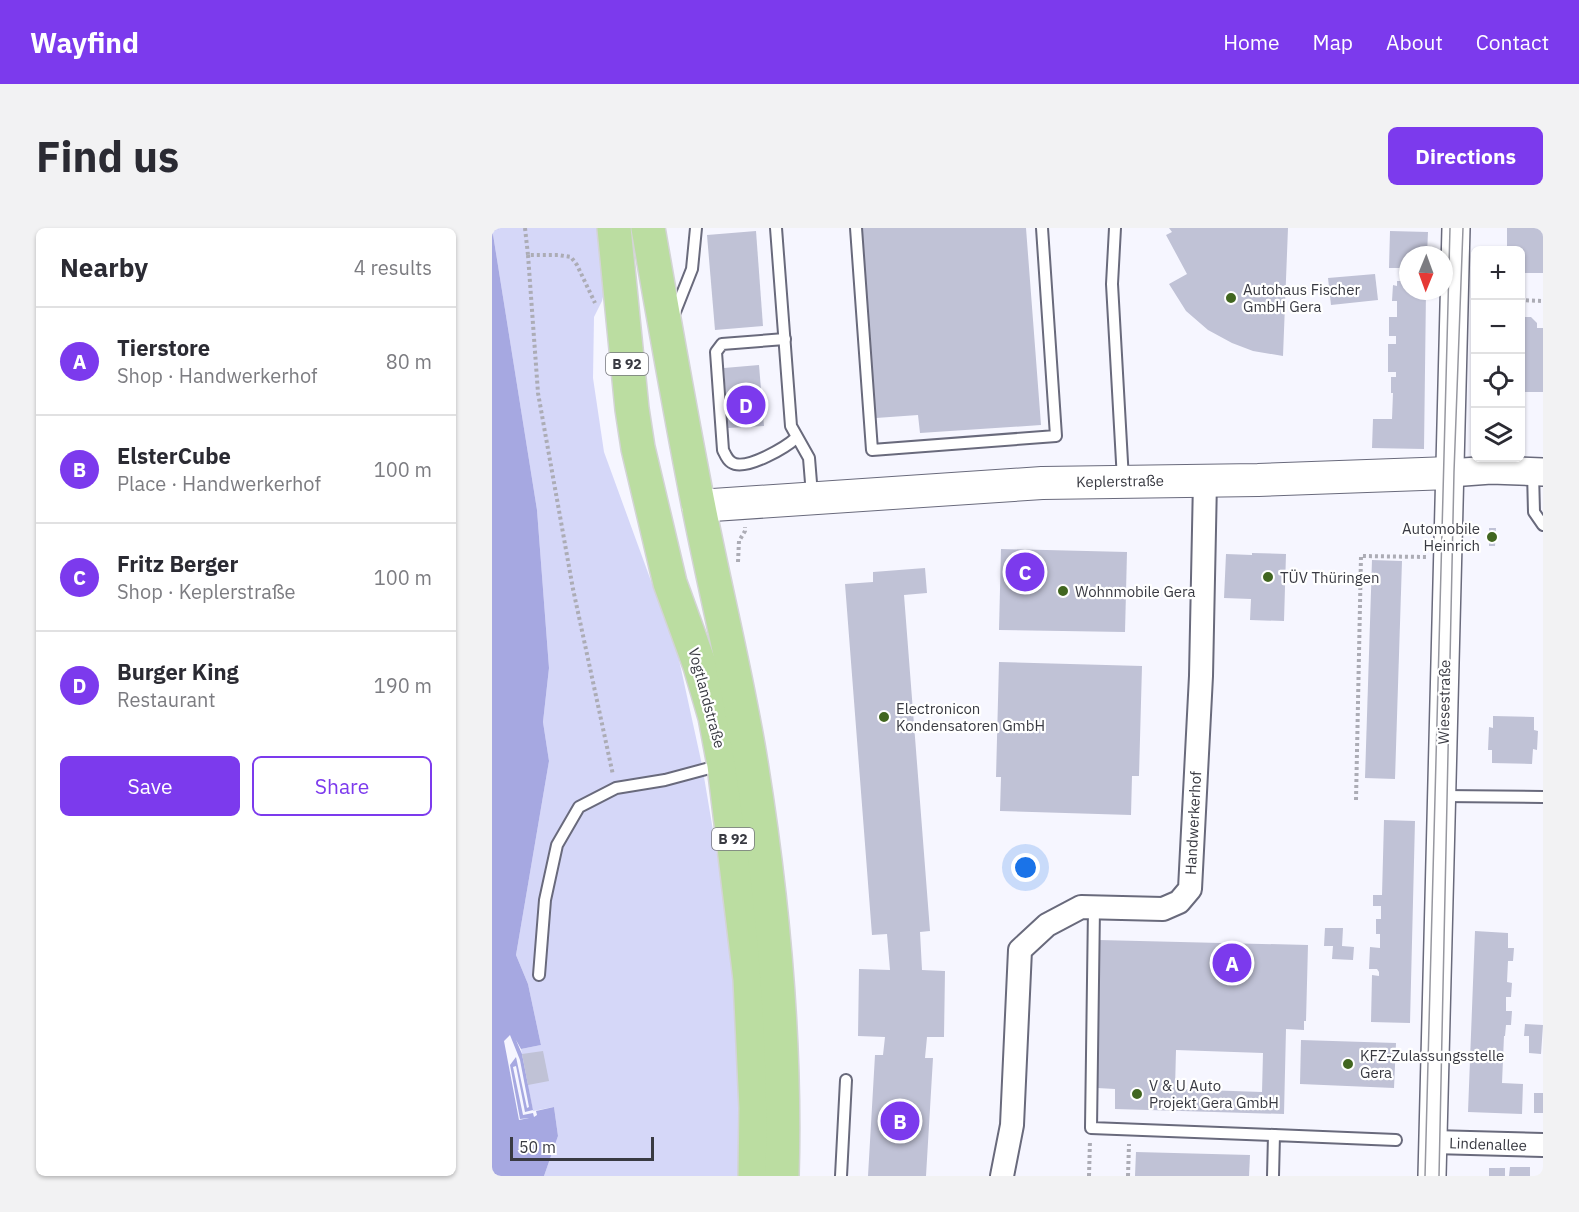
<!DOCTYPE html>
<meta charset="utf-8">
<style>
body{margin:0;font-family:"IBM Plex Sans",sans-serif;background:#f2f2f3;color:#2b2b33}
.controls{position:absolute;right:18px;top:18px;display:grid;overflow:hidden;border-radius:9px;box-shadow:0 2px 4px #0004}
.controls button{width:54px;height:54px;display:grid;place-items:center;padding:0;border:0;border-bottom:2px solid #e1e1e2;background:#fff;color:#2b2b33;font:30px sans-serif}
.compass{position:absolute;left:907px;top:18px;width:54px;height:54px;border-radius:50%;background:#fff;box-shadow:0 2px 4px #0004;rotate:181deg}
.scale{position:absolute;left:18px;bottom:15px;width:144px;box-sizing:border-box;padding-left:6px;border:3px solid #393a42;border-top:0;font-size:16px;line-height:21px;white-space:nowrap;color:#393a42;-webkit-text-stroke:4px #fff;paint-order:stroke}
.you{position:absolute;left:534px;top:640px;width:21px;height:21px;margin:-15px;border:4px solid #fff;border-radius:50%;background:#1a73e8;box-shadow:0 0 0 9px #1a73e833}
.badge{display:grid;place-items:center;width:39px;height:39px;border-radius:50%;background:#7c3aed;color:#fff;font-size:20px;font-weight:700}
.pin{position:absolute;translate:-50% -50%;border:3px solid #fff;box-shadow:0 2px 6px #0006}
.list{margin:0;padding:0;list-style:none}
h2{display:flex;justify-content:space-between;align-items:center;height:78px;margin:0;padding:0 24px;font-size:26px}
h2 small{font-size:20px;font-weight:400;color:#7c7c81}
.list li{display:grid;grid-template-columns:39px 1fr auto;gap:18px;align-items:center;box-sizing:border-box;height:108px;padding:0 24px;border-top:2px solid #e1e1e2}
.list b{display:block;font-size:22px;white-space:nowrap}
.list p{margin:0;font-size:20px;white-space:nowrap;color:#7c7c81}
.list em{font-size:20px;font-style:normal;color:#7c7c81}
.actions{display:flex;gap:12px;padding:18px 24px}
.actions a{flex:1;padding:14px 0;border:2px solid #7c3aed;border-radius:9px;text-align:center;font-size:21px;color:#7c3aed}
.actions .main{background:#7c3aed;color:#fff}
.icon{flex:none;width:33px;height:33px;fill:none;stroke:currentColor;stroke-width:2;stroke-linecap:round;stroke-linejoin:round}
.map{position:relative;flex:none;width:1051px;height:948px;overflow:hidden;border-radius:9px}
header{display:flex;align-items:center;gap:36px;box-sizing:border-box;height:84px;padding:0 30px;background:#7c3aed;color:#fff}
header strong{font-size:28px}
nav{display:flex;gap:33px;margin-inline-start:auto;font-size:21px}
.intro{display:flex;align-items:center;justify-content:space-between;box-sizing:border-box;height:144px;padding:0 36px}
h1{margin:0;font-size:42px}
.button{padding:15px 27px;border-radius:9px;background:#7c3aed;color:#fff;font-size:21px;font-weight:700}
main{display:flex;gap:36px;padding:0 36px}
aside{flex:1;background:#fff;border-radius:9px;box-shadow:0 2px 4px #0004}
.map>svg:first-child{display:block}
.green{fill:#d5d7f8}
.water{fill:#a6a8e1;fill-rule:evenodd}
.building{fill:#c0c2d6;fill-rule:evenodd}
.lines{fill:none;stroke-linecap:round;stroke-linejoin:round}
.service-casing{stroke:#696a7c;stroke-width:14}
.minor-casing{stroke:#696a7c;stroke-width:26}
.tertiary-casing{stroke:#696a7c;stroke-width:30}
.secondary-casing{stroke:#696a7c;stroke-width:34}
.primary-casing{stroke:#d3d4d5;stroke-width:36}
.path{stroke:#acacb5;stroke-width:4;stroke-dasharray:3 3;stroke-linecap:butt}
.service{stroke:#fff;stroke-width:10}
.minor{stroke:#fff;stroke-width:22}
.tertiary{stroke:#fff;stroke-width:27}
.secondary{stroke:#fff;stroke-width:32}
.primary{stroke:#bbdda1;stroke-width:33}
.tram{stroke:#9798a0;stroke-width:1.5}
.poi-dot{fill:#416620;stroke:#fff;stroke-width:2}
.labels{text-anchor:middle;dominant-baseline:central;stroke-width:4.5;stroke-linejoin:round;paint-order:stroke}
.shield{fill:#fff;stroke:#74757b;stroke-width:1.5}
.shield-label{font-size:14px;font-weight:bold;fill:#393a42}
.poi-label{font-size:15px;fill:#393a42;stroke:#fff;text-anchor:start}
.street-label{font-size:15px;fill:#393a42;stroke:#fff}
</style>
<header>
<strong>Wayfind</strong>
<nav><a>Home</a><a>Map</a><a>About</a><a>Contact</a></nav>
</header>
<div class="intro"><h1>Find us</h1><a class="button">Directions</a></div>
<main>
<aside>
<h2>Nearby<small>4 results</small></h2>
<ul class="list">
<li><span class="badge">A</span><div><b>Tierstore</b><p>Shop · Handwerkerhof</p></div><em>80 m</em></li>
<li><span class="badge">B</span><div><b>ElsterCube</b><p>Place · Handwerkerhof</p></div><em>100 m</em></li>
<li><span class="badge">C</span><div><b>Fritz Berger</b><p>Shop · Keplerstraße</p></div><em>100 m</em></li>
<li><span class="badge">D</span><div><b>Burger King</b><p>Restaurant</p></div><em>190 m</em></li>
</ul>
<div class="actions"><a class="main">Save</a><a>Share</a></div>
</aside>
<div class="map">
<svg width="1051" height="948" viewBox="0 0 1051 948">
<rect width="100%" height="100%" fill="#f6f6ff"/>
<polygon class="green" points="0,0 110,0 113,60 110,73 102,89 101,150 112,224 186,427 210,537 230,656 245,772 247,948 52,948 66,908 62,879 41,883 29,821 49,817 36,756 24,727 57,533 51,494 57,440 45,282"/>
<path class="water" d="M 0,0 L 45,282 L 57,440 L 51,494 L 57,533 L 24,727 L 36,756 L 49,817 L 29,821 L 24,812 L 30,826 L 41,882 L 33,884 L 24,838 L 21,839 L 31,887 L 41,885 L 42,889 L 45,887 L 44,883 L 62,879 L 66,908 L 52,948 L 0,948 ZM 18,807 L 28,832 L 37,879 L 35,880 L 24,829 L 18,837 L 28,891 L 37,890 L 27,892 L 12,813 Z"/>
<g class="building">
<polygon points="370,0 534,0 549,197 428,205 426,187 384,190"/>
<polygon points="677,0 796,0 791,128 761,123 740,115 716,102 694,83 677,56 695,46 674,7 680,4"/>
<polygon points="1015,0 1051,0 1051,45 1029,45 1029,22 1015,22"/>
<polygon points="264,3 271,98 223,102 215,7"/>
<polygon points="898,3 936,4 935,27 916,27 916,40 897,40"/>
<polygon points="883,46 886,72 839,77 836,50"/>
<polygon points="905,53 916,53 916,63 934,63 932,221 880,220 881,191 900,191 901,165 899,165 899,149 904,149 904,144 896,144 896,116 904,116 904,108 897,108 897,89 905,89 905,73 900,73 901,57 905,58"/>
<polygon points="1029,89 1039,89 1045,95 1045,100 1051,100 1051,164 1029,164"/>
<polygon points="267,137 272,198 236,200 232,140"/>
<polygon points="997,300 1004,300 1003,318 997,318"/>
<polygon points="509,321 635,324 633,404 507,402"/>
<polygon points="760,325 794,326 792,393 758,392 759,371 732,370 734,326 760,327"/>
<polygon points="880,332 910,333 903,551 873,550"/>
<polygon points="433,340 435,365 412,367 438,703 428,704 430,742 453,743 452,809 435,809 433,830 441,830 434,948 376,948 383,827 391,827 393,809 366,808 367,741 398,742 395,706 380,707 353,356 381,354 381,344"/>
<polygon points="507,434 650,438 647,548 640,548 639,587 508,583 509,549 504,549"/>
<polygon points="1001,488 1042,489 1042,502 1046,503 1045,522 1041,521 1040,536 1000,535 1000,522 996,522 997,499 1001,500"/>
<polygon points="892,592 923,593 918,795 879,794 880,747 887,748 887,744 885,741 877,741 878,719 888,720 888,706 884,706 884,691 889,691 889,678 881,678 881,667 890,667"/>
<polygon points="833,700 851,700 850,718 862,719 861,732 840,731 841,718 832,718"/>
<polygon points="983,703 1016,705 1016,720 1022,720 1021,733 1016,733 1015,754 1020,755 1019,769 1014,769 1014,783 1020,783 1019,797 1014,797 1013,808 1012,808 1010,855 1031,856 1030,886 976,884"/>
<path d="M 607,712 L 816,717 L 814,793 L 812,793 L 812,802 L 794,801 L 792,886 L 623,881 L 623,861 L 605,860 ZM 684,822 L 771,825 L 770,864 L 683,861 Z"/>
<polygon points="1033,796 1051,797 1049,826 1037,825 1037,808 1032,808"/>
<polygon points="809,812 904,815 902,860 808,856"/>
<polygon points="51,823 57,853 36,857 30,826"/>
<rect x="1042" y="865" width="9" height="20"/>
<polygon points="644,924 758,927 757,948 643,948"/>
<polygon points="1018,939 1038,939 1038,948 1017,948"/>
<rect x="997" y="940" width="16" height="8"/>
</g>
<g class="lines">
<g class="service-casing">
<g id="service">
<polyline points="284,0 299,198 317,230 320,267"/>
<polyline points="364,0 380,222 564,208 550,0"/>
<polyline points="623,0 620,56 631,252"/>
<polyline points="181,89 200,41 204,0"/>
<path d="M 293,111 L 230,116 L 224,124 L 231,222 C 234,228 236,234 243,236 C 258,240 293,220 304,210"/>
<polyline points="1041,244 1042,284 1051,297"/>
<polyline points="950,568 1051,569"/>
<polyline points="602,680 599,900 782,907"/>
<polyline points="47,747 53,672 65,617 87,579 124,560 173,552 229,537"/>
<polyline points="349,948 354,852"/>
<polyline points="781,948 782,907 904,912"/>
</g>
</g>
<g class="minor-casing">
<g id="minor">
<polyline points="941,914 1051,917"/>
<polyline points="510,948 520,897 528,722 555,697 589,679 671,681 687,674 698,661 709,448 713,253"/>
</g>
</g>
<g class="tertiary-casing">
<g id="tertiary">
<polyline points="958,245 999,242 1051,244"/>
<polyline points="940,948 964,0"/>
</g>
</g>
<g class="secondary-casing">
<polyline id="secondary" points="206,278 550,255 766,252 958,245"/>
</g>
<g class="primary-casing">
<g id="primary">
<polyline points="122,0 140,181 146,220 178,355 208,438 223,489 232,537 258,751 264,880 263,948"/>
<path d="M 156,0 C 172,92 188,184 206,275 C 223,362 245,448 259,535 C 281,672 294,810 290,948"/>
</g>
</g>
<g class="path">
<polyline points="33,0 36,27 66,27 79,29 85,37 103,75"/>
<polyline points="0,1 6,0"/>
<polyline points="36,27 46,165 81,361 121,547"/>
<polyline points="1028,72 1051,73"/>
<polyline points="246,334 247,313 253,303 253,299"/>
<polyline points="864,572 869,328 934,329"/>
<polyline points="597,948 598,912"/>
<polyline points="636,948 637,916"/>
</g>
<use href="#service" class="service"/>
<use href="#minor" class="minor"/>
<use href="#tertiary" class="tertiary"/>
<use href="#secondary" class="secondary"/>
<use href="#primary" class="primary"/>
<g class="tram">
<polyline points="933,948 958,0"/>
<polyline points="947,948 962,244 971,0"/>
</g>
</g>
<g class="poi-dot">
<circle cx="739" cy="70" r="6"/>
<circle cx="1000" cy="309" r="6"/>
<circle cx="776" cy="349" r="6"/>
<circle cx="571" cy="363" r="6"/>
<circle cx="392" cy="489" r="6"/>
<circle cx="856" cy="836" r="6"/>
<circle cx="645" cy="866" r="6"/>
</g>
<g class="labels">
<g class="shield">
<rect x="114" y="125" width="42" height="22" rx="4.5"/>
<rect x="220" y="600" width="42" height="22" rx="4.5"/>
</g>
<g class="shield-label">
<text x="135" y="136">B 92</text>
<text x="241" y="611">B 92</text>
</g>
<g class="poi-label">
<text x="751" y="61">Autohaus Fischer<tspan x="751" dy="17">GmbH Gera</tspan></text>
<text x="988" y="300" text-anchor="end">Automobile<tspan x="988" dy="17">Heinrich</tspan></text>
<text x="788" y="349">TÜV Thüringen</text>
<text x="583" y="363">Wohnmobile Gera</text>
<text x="404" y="480">Electronicon<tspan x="404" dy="17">Kondensatoren GmbH</tspan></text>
<text x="868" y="827">KFZ-Zulassungsstelle<tspan x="868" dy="17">Gera</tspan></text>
<text x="657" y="857">V &amp; U Auto<tspan x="657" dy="17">Projekt Gera GmbH</tspan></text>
</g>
<g class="street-label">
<text transform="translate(628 253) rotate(-1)">Keplerstraße</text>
<text transform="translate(215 470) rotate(75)">Vogtlandstraße</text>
<text transform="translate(952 474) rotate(-89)">Wiesestraße</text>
<text transform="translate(701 595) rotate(-87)">Handwerkerhof</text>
<text transform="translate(996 916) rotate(2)">Lindenallee</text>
</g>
</g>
</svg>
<div class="controls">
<button>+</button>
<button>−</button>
<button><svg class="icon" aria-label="locate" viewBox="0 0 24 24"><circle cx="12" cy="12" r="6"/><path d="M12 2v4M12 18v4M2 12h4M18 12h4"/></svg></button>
<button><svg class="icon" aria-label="layers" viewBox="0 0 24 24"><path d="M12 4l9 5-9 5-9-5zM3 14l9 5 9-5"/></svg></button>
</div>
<svg class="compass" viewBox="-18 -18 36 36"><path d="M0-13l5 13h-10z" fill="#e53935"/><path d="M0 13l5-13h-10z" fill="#7c7c81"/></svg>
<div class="scale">50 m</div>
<div class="you"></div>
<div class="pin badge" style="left:740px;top:735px">A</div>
<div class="pin badge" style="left:408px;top:893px">B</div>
<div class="pin badge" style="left:533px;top:344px">C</div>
<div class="pin badge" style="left:254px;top:177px">D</div>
</div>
</main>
